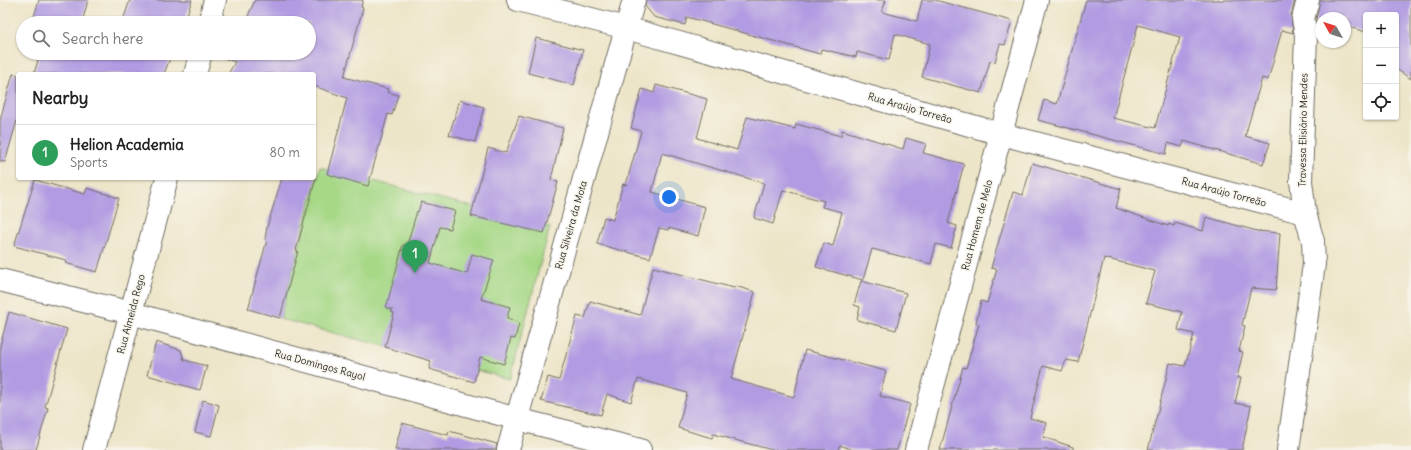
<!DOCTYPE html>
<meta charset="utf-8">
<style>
body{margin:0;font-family:Delius,sans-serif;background:#f6f6f6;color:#222}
.controls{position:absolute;right:12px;top:12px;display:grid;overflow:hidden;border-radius:4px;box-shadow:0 1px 3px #0004}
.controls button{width:36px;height:36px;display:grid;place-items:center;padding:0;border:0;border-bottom:1px solid #e0e0e0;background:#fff;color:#222;font:20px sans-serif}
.compass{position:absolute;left:1315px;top:12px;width:36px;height:36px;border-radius:50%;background:#fff;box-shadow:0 1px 3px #0004;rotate:309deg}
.you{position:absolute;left:669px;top:197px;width:14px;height:14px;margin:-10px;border:3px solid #fff;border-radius:50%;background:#1a73e8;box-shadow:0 0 0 6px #1a73e833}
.badge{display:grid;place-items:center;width:26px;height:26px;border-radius:50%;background:#c8321e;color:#fff;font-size:13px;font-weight:700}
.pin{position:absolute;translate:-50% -33px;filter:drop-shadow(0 1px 2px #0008)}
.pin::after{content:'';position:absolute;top:21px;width:14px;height:12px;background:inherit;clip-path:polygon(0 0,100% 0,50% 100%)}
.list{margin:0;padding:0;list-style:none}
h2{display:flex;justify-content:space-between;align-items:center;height:52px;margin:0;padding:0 16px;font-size:17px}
h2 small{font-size:13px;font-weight:400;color:#767676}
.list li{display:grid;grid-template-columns:26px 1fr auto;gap:12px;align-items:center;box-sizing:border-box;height:56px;padding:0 16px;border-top:1px solid #e0e0e0}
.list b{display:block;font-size:15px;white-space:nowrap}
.list p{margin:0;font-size:13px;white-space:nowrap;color:#767676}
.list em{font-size:13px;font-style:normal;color:#767676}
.icon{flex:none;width:22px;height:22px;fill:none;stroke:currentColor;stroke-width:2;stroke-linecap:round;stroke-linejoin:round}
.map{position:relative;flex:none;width:1411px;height:450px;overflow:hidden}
.search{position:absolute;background:#fff;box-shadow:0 1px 3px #0004;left:16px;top:16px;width:300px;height:44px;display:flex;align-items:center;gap:10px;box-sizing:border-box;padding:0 14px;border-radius:22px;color:#767676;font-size:15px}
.panel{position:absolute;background:#fff;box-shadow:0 1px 3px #0004;left:16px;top:72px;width:300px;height:108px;border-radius:4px}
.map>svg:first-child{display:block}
.green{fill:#a6d886;stroke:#688258}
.building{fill:#b19be2;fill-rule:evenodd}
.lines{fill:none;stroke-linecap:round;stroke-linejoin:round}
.minor-casing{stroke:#6f6c62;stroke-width:24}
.minor{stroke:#fff;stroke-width:22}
.labels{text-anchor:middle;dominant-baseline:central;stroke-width:3;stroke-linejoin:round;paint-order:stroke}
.street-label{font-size:10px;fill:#2b2b2b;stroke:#f7f3e8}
</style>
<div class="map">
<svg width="1411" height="450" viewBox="0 0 1411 450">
<rect width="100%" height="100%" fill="#f7f3e8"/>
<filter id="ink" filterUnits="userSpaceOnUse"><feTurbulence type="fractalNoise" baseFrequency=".025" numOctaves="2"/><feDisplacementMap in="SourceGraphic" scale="8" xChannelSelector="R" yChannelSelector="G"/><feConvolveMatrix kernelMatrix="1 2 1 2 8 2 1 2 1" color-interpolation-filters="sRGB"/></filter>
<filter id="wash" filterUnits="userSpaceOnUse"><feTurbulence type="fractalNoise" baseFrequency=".012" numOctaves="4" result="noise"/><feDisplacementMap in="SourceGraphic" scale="16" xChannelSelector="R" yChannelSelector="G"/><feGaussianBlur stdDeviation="0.9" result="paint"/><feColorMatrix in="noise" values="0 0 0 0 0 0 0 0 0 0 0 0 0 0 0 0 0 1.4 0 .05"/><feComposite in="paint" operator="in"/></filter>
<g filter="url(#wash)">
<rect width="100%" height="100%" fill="#ede5c8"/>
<polygon class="green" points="320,167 550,227 510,379 280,319"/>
<g id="blocks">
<g class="building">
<polygon points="39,0 88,0 83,19 86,20 85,23 46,23 33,20"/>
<polygon points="130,0 192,0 184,23 122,23"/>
<polygon points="255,0 363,0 361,7 363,8 344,77 388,89 387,92 398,95 392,115 388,114 368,186 327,174 347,98 314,86 314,74 228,74 235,62 218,56 219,53 309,53 309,23 245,23"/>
<polygon points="646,0 886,0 882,12 917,21 922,0 935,0 1012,21 1005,45 1000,44 995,62 990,61 981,93 922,77 930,44 895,34 889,60 857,52 856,57 821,49 820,54 687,17 685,25 654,17 645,6"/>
<path d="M 1086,0 L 1295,0 L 1291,16 L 1293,33 L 1282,30 L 1268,80 L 1262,78 L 1245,136 L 1270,143 L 1263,164 L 1184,141 L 1182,147 L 1168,143 L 1166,154 L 1038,120 L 1044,100 L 1057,104 ZM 1138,25 L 1180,37 L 1155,128 L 1113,118 Z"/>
<polygon points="1320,0 1411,0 1411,79 1396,69 1396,15 1366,15 1366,32 1345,26 1345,18 1321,18 1321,28 1317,26 1316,19"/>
<polygon points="230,18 244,23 228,23"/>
<polygon points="536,38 583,50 574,85 528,73"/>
<polygon points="40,53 172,53 164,74 34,74"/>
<polygon points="13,74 18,75 18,117 5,162 0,161 0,120"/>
<polygon points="656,85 707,99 697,138 737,150 747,117 795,129 796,124 841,136 842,130 903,149 906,138 926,144 923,153 964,164 948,223 957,226 951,248 936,244 931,264 872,249 863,280 816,267 824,243 833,246 842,212 822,207 824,201 783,190 773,224 754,218 764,183 662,153 652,192 705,207 698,236 669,228 668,230 659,228 650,258 597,244 604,217 613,220 623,184 626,185 641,131 631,128 642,89 654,93"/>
<polygon points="460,100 484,107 475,142 449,135"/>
<polygon points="519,116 563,128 551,180 558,182 544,233 471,216 488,148 506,153"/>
<polygon points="1032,163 1121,189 1116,208 1168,226 1169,224 1174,226 1175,223 1203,231 1206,217 1257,231 1280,233 1276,290 1251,288 1242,325 1245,326 1239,351 1243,352 1237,378 1241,378 1235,403 1251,406 1242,450 1148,450 1170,363 1185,366 1194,334 1178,330 1182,312 1146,303 1155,271 1104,258 1078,362 1066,360 1062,371 1043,366 1030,418 1047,423 1043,437 1073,447 1073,450 940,450 963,367 966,368 979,324 976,323 981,301 987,303 997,269 991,268 1013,192 1023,195"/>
<polygon points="282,178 316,178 296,250 298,251 280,318 248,309 267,240 265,239 267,227"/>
<polygon points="35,180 85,194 87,188 119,198 97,272 65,263 66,260 14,246"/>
<polygon points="421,202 455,211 450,229 440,227 430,263 467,274 472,254 494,260 481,299 510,307 507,318 519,323 515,339 511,338 504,364 480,357 474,382 429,369 431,361 385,347 394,313 391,312 393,310 386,308 403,245 407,245 417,211 418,212"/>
<polygon points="653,267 734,288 735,286 755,292 731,379 794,397 805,350 886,371 880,396 910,404 897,450 853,450 840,445 838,450 772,450 713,434 712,438 678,428 687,393 638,379 631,402 607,394 601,415 541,401 548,377 559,380 577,316 585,318 590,301 640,315"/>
<polygon points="861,281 906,293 896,330 857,320 860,307 854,305"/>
<polygon points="9,312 67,329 45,407 48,408 36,450 0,450 0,346"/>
<polygon points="156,342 181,350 184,360 207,366 200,390 147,375"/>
<polygon points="203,400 219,405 211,436 195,432"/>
<polygon points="402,423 448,435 449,431 497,444 496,450 395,450"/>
</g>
</g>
</g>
<g filter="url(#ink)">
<use href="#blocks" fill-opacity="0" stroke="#6f6c62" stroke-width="1"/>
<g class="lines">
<g class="minor-casing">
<g id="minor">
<polyline points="518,0 626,28 1001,134 1305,213"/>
<polyline points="209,23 215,0"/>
<polyline points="195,74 201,53"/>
<polyline points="0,280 131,313 517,419 640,450"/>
<polyline points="94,450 167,178"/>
<polyline points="508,450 634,0"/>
<polyline points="916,450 1037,0"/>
<polyline points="1288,450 1314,264 1313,241 1305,213 1301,181 1306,35 1303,19 1308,0"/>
</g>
</g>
<use href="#minor" class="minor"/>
</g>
</g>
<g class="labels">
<g class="street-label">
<text transform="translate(910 108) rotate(16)">Rua Araújo Torreão</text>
<text transform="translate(1303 130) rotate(-89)">Travessa Elisiário Mendes</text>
<text transform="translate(1224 192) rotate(15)">Rua Araújo Torreão</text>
<text transform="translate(571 225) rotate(-74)">Rua Silveira da Mota</text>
<text transform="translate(977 225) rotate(-75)">Rua Homem de Melo</text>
<text transform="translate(131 314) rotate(-75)">Rua Almeida Rego</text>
<text transform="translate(320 365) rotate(15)">Rua Domingos Rayol</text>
</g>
</g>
</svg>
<div class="controls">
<button>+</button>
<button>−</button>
<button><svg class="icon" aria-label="locate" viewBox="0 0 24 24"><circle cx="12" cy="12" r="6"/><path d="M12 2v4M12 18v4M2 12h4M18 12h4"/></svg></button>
</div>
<svg class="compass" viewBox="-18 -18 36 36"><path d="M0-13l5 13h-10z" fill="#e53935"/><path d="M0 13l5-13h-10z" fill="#767676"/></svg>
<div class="you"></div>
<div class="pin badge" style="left:415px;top:273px;background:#2e9e5b">1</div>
<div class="search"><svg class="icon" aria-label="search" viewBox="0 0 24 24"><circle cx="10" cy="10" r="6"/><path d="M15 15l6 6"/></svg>Search here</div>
<section class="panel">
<h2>Nearby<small></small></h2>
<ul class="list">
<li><span class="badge" style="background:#2e9e5b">1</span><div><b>Helion Academia</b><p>Sports</p></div><em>80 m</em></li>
</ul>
</section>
</div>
